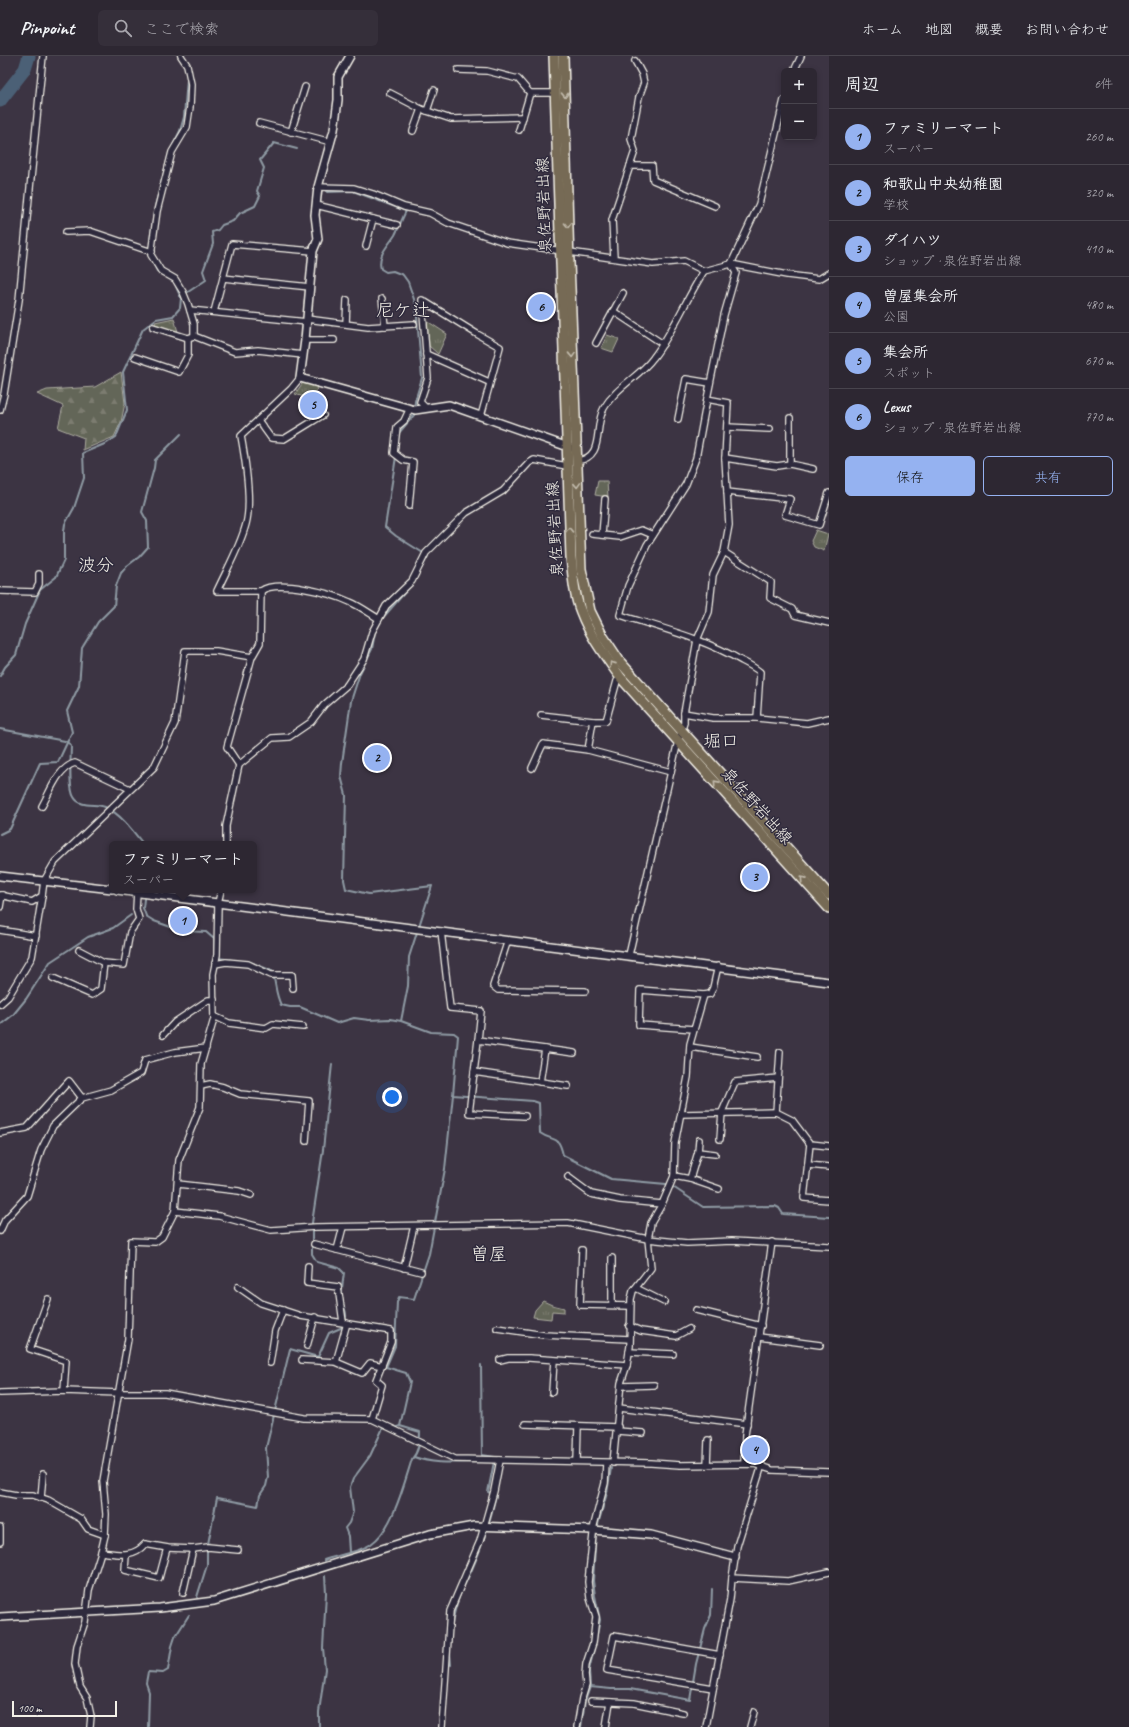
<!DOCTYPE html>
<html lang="ja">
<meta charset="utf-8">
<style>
body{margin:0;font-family:Caveat,"Klee One",sans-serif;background:#352f3a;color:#f1f3f6}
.controls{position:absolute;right:12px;top:12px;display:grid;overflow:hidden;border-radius:6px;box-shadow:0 2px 6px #0003}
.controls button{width:36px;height:36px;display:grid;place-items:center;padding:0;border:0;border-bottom:1px solid #48444d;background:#2d2732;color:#f1f3f6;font:20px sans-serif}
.scale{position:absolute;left:12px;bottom:10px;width:105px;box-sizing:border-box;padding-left:4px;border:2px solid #f4f1e8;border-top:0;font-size:11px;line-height:14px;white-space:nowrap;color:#f4f1e8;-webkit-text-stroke:3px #2f2a3d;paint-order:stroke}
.you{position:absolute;left:392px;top:1041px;width:14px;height:14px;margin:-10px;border:3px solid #fff;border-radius:50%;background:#1a73e8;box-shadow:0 0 0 6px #1a73e833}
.badge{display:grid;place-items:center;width:26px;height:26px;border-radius:50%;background:#95b2f1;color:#111;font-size:13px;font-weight:700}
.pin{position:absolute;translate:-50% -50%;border:2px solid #fff;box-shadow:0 1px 4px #0006}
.popup{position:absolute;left:109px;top:785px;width:148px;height:52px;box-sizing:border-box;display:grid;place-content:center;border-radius:6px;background:#2d2732;filter:drop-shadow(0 1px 3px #0005);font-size:13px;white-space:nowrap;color:#a7a5ac}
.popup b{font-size:15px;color:#f1f3f6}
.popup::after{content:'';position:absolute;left:50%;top:100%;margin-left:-8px;border:8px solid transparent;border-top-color:#2d2732}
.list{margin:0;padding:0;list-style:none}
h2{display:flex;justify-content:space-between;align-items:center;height:52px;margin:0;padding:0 16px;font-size:17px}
h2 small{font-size:13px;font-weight:400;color:#a7a5ac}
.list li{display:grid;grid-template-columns:26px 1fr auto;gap:12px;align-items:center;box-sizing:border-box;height:56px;padding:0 16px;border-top:1px solid #48444d}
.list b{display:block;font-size:15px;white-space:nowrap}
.list p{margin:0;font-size:13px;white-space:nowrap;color:#a7a5ac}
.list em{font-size:13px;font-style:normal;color:#a7a5ac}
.actions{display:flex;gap:8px;padding:12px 16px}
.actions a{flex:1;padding:9px 0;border:1px solid #95b2f1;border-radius:6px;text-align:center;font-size:14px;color:#95b2f1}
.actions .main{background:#95b2f1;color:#111}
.icon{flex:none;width:22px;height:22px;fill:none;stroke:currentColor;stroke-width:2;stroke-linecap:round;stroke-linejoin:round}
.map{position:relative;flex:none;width:829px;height:1671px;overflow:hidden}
header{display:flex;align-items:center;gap:24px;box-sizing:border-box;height:56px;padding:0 20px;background:#2d2732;border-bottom:1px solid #48444d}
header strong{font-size:19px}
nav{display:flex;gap:22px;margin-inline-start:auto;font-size:14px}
.search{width:280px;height:36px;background:#352f3a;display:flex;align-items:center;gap:10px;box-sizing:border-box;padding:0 14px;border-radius:6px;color:#a7a5ac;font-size:15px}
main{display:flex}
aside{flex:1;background:#2d2732}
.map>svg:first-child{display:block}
.forest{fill:url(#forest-firs);stroke:#acaca0}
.park{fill:url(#park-tufts);stroke:#acaca0}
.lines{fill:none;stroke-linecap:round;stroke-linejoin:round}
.stream{stroke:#8f9ba4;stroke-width:2}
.river{stroke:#4b6176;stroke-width:13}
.minor-casing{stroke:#f4f1e8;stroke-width:8}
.tertiary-casing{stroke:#f4f1e8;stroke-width:10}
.primary-casing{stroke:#f4f1e8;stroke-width:12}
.minor{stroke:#2f2a3d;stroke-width:5.5}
.tertiary{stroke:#2f2a3d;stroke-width:7}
.primary{stroke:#766a54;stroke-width:9}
.oneway{stroke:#c2bbad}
.labels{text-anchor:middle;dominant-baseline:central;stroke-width:3;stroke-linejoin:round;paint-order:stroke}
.street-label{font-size:16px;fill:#f4f1e8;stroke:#2f2a3d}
.quarter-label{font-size:18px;fill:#f4f1e8;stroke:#2f2a3d}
</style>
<header>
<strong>Pinpoint</strong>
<div class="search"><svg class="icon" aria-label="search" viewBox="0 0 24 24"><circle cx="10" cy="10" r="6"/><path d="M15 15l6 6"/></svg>ここで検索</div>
<nav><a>ホーム</a><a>地図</a><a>概要</a><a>お問い合わせ</a></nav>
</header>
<main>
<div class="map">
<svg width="829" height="1671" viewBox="0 0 829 1671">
<defs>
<pattern id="forest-firs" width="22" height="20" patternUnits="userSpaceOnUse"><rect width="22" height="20" fill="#646658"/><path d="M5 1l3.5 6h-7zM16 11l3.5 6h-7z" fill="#7b7c70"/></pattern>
<pattern id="park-tufts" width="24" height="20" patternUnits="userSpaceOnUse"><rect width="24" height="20" fill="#646658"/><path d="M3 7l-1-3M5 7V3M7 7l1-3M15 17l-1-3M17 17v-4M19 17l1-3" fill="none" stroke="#7b7c70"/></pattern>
</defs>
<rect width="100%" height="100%" fill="#3c3443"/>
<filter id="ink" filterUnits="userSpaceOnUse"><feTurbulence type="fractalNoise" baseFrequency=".025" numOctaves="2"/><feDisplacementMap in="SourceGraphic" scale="8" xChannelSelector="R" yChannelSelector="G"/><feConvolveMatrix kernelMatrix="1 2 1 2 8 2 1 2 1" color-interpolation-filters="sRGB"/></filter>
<g filter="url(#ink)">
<polygon class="forest" points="121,316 125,347 121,366 114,381 83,394 84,382 58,372 63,350 37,338 47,334 95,331"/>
<g class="park">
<polygon points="174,262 178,276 155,268 155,266"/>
<polygon points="427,265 447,278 438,298 429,290"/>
<polygon points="607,279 619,283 613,296 601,292"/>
<polygon points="304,325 318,329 313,344 295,338"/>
<polygon points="598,425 607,425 608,441 595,439"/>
<polygon points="816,474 828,478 824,495 814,491 811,485"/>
<polygon points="543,1245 552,1249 564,1252 564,1256 552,1255 551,1263 533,1261 535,1254"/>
<polygon points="748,1383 764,1385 762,1405 746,1403"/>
</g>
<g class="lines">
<g class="stream">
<path d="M 327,136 L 353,135 L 406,155 C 402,163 399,171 395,179 C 388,190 377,199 381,213 L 386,216 L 393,215 L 403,219 L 408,226 L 416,249 L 422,322 L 415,345 L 414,359 L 398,378"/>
<polyline points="150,185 155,150 169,97 180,75 184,61 187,23"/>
<polyline points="153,207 157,215 161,217"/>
<polyline points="185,238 206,224 203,215 213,188 212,176 218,174 222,169 233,165 240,157 255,150 260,140 257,135 264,112 260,104 274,87 297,93"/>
<polyline points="398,388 385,471 396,480 428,500 421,513"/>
<polyline points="0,620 5,611 16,599 25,568 40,534 56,521 64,504 64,475 65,468 74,452 84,422 83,397 107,387 116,381 127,354 123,316 143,273 156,263 173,260 180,252 181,242 174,226"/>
<path d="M 0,673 L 65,685 L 71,689 C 71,701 68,732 74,741 C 80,752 96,747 105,751 C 121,758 133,775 143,788"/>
<polyline points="0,778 10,773 40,707 58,706 72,676 67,655 79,630 82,592 98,566 114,550 116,530 121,517 127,510 139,501 148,491 147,465 142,456 154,412 155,404 181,378"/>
<polyline points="144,843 143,852 146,860 154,865 182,875 206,876 214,883 214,901"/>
<polyline points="218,902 240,905"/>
<path d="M 248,905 L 272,915 C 276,926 275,938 281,949 L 290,951 L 300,951 L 337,967 L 354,962 L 369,964 L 390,963 L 401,965 L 431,976 L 454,977 L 458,980 L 453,1039 L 533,1045 L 539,1047 L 540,1077 C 554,1087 558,1077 563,1099 L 611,1123 L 666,1128 L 673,1131 L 703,1151 L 775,1150 L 779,1152 L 783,1158 L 829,1161"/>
<polyline points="401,965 408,930 409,901 432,830 369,838 346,833 344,824 346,739 341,720 342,707 351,645 360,617 372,593 375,576 381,564 413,527"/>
<polyline points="0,969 13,959 26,943 50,906 88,881 113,872 131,859"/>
<polyline points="481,1309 482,1400"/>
<polyline points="394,1372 400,1370 410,1326 406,1317 386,1311 395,1290 397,1246 399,1241 414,1243 429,1198 445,1113 453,1039"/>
<path d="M 414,1401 C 435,1409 459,1406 481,1406"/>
<polyline points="349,1496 348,1480 345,1472 349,1467 353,1456 350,1431 353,1423 370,1400 383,1372 386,1372"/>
<path d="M 324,1505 L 324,1504 C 335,1500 362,1495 371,1488 C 393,1473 404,1428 412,1403 C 419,1395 420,1386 420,1376 L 400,1370"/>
<path d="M 464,1530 C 479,1501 489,1471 496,1439 L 488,1436 L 495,1401 L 482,1399"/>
<path d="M 197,1541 L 207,1509 L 207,1493 L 217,1442 L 258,1450 L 260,1439 L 266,1430 L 268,1421 L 266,1392 L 290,1293 L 318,1301 L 329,1277 L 343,1271 C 349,1256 345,1257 342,1243 C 341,1235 343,1225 344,1217 L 339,1212 L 317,1206 L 312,1198 L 312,1167 L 323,1094 L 332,1008"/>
<polyline points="596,1583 600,1564 595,1540 593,1525 596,1475 607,1437 611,1412"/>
<path d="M 451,1609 C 448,1584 452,1559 461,1536"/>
<polyline points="590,1631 611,1633 630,1633 690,1644 696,1608 705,1573 711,1559 712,1533"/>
<polyline points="148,1671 149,1636 146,1627 148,1616 163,1617 168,1614 172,1590 175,1581 189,1559"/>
<polyline points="319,1671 319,1656 325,1613 323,1592 326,1537 325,1520"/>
<polyline points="581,1671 585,1645 590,1631 589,1614 594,1593"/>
</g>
<polyline class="river" points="0,45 25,13 29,0"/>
<g class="minor-casing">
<g id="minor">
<polyline points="181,0 187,9 191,28 190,51 187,71 172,96 157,155 151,199 161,215 175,223 183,236 188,248 194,268 194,280"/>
<polyline points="458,14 487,15 518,23 530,37"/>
<polyline points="794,15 801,0"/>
<polyline points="390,37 421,53 451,63 523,61"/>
<polyline points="427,55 434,34"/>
<polyline points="259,67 331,86"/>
<polyline points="519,74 530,37 555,37"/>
<polyline points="413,75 421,53"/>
<polyline points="291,76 305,31"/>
<polyline points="630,110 652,110 653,124 715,150"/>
<polyline points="318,131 354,132 373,138 404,151 430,157 448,167 507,187 653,208 684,205 704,215 731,208 787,219 819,223 829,217"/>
<polyline points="316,149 397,169"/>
<polyline points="66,176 90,175 152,196"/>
<polyline points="366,190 373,163"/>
<polyline points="614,202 612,164 635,95 631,83 639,41 644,27 642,18 635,5"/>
<polyline points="731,208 759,148 784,44"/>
<polyline points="223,222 310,231"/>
<polyline points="382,243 385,270"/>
<polyline points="190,254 307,266"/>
<polyline points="613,255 663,288"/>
<polyline points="214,256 232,188 313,195"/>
<polyline points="307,263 368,271 414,268"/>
<polyline points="346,267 347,244"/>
<polyline points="153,271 188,282 194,280 235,296 258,294 303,299"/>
<polyline points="305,284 334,284"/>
<polyline points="596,287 623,237"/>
<polyline points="426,298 489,326"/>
<polyline points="135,301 179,316 188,299 188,282"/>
<path d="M 300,322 L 291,333 L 241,380 C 245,402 252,446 246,468 C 240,491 227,513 217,535 L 261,535 C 277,523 331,537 350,546 C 360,550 369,557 379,563"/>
<path d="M 707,343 L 696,402 L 686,428 L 647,489 L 628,530 L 620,559 C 661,572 705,583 742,605 C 748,608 754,611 760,616 L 757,662"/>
<polyline points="426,352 420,346 428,322 422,244 477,278 500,291 481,360"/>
<polyline points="0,354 4,338 19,244 43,0"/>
<polyline points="790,362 790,408"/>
<polyline points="678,363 686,323 710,327"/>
<polyline points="258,364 271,382 284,383 323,359"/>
<polyline points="727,371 770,373"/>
<polyline points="725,402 777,410 790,408 813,413"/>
<path d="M 576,405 C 606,402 593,371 604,352 C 616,331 640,320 653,302 C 674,275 686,243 704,215"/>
<polyline points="727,436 790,443 785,459 819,469 829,437"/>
<polyline points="409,450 413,406 403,404 394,397 397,371 404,365 410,352"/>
<polyline points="592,478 620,481 641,474 653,479"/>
<polyline points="602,479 605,443"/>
<polyline points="724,496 771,526 770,542 792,553 795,559 829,567"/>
<polyline points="0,535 35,536 39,528 39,518"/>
<polyline points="684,657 713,662 757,662 807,667 829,662"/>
<polyline points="541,659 593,665 588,694"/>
<polyline points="593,665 606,665 617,625 621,622"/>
<polyline points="239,709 227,691 252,601 260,587 261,535"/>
<polyline points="532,712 543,688 588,694 671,716"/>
<path d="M 42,750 C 51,734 58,712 75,707 L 130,733"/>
<polyline points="226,788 226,770 239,709 272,682 289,681 311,666 324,649 347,629 364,603 372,576 386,550 412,525 426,497 466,457 503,435 529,407 534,404 567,410"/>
<polyline points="0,839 32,846 42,840 44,825 55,806 154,711 175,667 185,595 216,595 252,601"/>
<polyline points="0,851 2,839"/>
<polyline points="0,874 36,880"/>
<polyline points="441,875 450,952 481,955 478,984 574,997"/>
<polyline points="508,884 493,930 498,934 585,935"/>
<polyline points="79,894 104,907 124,909 130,876 139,863 136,853 137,836"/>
<polyline points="629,899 678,685 684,667 684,657 697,584 709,556 713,519 724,496 729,469 725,402 728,347 707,343 724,259 736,217 731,208"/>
<polyline points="215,908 226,906 248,908 271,919 292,919 293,932"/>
<polyline points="53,922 92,939 101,933 104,907"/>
<polyline points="0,948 8,941 32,901 42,840"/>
<polyline points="214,960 229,967 266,972 273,968 303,971"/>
<polyline points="694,973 639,969 640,934 704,939"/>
<polyline points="163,979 175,966 208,944 214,944"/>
<polyline points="478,984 469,1057 525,1060"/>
<polyline points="690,991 757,1001"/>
<polyline points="474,1016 568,1030"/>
<polyline points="540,1026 545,993"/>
<polyline points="201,1030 210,1028 223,1031 240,1038 309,1045 306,1085"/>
<polyline points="776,1056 780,996"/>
<polyline points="681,1058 776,1056 792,1064 810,1088 829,1090"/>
<polyline points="0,1077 27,1072 69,1025 82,1042"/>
<polyline points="720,1083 722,1056 735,1026 778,1022"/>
<polyline points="699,1084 698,1096 690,1123 719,1133"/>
<polyline points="810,1088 804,1142 829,1144"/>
<polyline points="698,1096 715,1098"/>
<polyline points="808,1109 829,1111"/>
<polyline points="674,1120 690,1123"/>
<polyline points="568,1121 591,1138 620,1144 662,1148"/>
<polyline points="178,1128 239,1135 251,1139"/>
<polyline points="175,1155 219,1160 271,1174 316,1171 568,1167 648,1183 687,1187 732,1185 829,1190"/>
<polyline points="0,1175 5,1164 27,1140 41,1094 53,1070 82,1042 111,1034 141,1017 145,1004 175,996 206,992"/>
<polyline points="314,1188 421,1216"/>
<polyline points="337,1194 343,1171"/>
<polyline points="582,1194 580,1249 630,1250"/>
<polyline points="308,1210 307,1227 338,1231 343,1266"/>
<polyline points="404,1212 414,1170"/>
<polyline points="238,1231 261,1247 301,1260 391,1275 391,1286 376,1324 382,1329 372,1363"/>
<polyline points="636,1232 664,1246"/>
<polyline points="48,1243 30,1293 66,1305 64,1335"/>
<polyline points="612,1249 612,1202"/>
<polyline points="696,1254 761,1270"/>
<polyline points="347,1267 336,1306 362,1317 370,1307 382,1310"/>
<polyline points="629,1270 641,1275 676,1280 689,1273"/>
<polyline points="497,1272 544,1279 629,1283"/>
<polyline points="759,1281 820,1289"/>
<polyline points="307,1290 315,1261"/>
<polyline points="629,1296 673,1298"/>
<polyline points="302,1304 336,1306"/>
<polyline points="500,1304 508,1302 529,1302 627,1309"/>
<polyline points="270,1307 275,1275 283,1254"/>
<polyline points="621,1330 654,1329"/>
<polyline points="552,1336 554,1304"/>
<polyline points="0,1337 64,1335 119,1337 165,1337 304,1362 372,1363 455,1403 651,1407 680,1409 754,1408 772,1414 829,1416"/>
<polyline points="619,1352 747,1368"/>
<polyline points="525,1368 618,1371"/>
<polyline points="617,1375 643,1377"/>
<polyline points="577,1405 578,1370"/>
<polyline points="613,1407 621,1327 627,1309 630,1290 631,1243 633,1235 651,1212 648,1183 651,1167 662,1148 674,1120 675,1087 688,1021 690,988 704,939 710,938 713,932 718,910"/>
<polyline points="744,1408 745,1379 772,1186"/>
<polyline points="707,1409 708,1384"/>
<polyline points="0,1436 16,1439 33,1439 48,1444 81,1463 88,1473 105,1479"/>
<polyline points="41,1442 43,1418"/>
<polyline points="0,1472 0,1486"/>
<path d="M 101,1496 C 118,1498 133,1502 145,1488 L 168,1492 L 193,1493 L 208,1491 L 238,1494"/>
<polyline points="126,1499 125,1514 159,1522 167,1492"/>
<polyline points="732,1522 788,1525 829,1516"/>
<polyline points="183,1537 193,1493"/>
<polyline points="713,1632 607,1614 614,1580 720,1599"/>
<polyline points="591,1645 634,1647 683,1657"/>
<polyline points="90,1671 91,1660 87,1642 80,1631 75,1608 77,1590 85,1566 89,1534 101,1496 105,1479 106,1458 103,1425 128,1283 131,1185 155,1186 162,1181 175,1155 179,1104 200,1051 201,1008 214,963 213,918 217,899 218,847 221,834"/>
<polyline points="442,1671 450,1555 480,1485 494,1435 500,1404"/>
<polyline points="577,1671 582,1642 586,1629 585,1619 586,1608 593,1587 596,1561 590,1542 588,1526 594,1469 605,1427 606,1407"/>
<polyline points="606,1671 610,1646"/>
<polyline points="706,1671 730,1543 732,1522 737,1490 762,1409"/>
<polyline points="750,1671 754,1656"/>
</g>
</g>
<g class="tertiary-casing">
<g id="tertiary">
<polyline points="350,0 338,21 338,44 334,74 318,131 315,159 318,183 313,195 305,284 300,322 415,354 449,349 571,392"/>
<polyline points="0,820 112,833"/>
<polyline points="117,834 829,926"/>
<polyline points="0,1561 160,1552 214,1545 430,1478 474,1470 593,1474 651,1479 735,1501"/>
</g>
</g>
<g class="primary-casing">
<g id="primary">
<path d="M 554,0 L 571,501 C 573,520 574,539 581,556 C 590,580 606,601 621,622 L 829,852"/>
<polyline points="563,0 569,206 581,513 590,555 602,579 620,606 829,839"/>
</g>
</g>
<use href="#minor" class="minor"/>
<use href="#tertiary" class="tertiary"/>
<use href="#primary" class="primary"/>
</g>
<defs><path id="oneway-chevron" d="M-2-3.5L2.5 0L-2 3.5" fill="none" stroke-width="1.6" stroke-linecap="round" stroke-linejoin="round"/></defs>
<g class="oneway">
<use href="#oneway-chevron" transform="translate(565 39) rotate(88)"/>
<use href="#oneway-chevron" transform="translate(568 169) rotate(88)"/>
<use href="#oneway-chevron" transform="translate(572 299) rotate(88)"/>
<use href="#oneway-chevron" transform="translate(577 429) rotate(88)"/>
<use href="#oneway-chevron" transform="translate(569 474) rotate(-92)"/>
<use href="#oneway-chevron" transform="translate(612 608) rotate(-125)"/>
<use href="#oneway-chevron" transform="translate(716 727) rotate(-132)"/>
<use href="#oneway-chevron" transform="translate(803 823) rotate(-132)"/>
</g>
</g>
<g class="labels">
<g class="street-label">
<text transform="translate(544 149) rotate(-92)">泉佐野岩出線</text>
<text transform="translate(555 473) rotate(-93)">泉佐野岩出線</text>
<text transform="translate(757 750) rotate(48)">泉佐野岩出線</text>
</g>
<g class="quarter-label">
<text x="403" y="254">尼ケ辻</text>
<text x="96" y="509">波分</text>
<text x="721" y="685">堀口</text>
<text x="489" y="1198">曽屋</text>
</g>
</g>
</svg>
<div class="controls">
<button>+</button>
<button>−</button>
</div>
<div class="scale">100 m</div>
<div class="you"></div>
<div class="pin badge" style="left:183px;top:865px">1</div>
<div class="popup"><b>ファミリーマート</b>スーパー</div>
<div class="pin badge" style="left:377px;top:702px">2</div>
<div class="pin badge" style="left:755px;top:821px">3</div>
<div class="pin badge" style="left:755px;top:1394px">4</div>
<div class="pin badge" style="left:313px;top:349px">5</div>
<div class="pin badge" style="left:541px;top:251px">6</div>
</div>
<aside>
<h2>周辺<small>6件</small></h2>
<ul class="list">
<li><span class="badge">1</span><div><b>ファミリーマート</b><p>スーパー</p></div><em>260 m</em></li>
<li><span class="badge">2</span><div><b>和歌山中央幼稚園</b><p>学校</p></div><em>320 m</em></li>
<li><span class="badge">3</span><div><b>ダイハツ</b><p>ショップ · 泉佐野岩出線</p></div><em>410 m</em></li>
<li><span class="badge">4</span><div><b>曽屋集会所</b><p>公園</p></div><em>480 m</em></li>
<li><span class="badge">5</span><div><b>集会所</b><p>スポット</p></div><em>670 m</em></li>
<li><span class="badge">6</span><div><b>Lexus</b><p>ショップ · 泉佐野岩出線</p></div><em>770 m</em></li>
</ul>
<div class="actions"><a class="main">保存</a><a>共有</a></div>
</aside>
</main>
